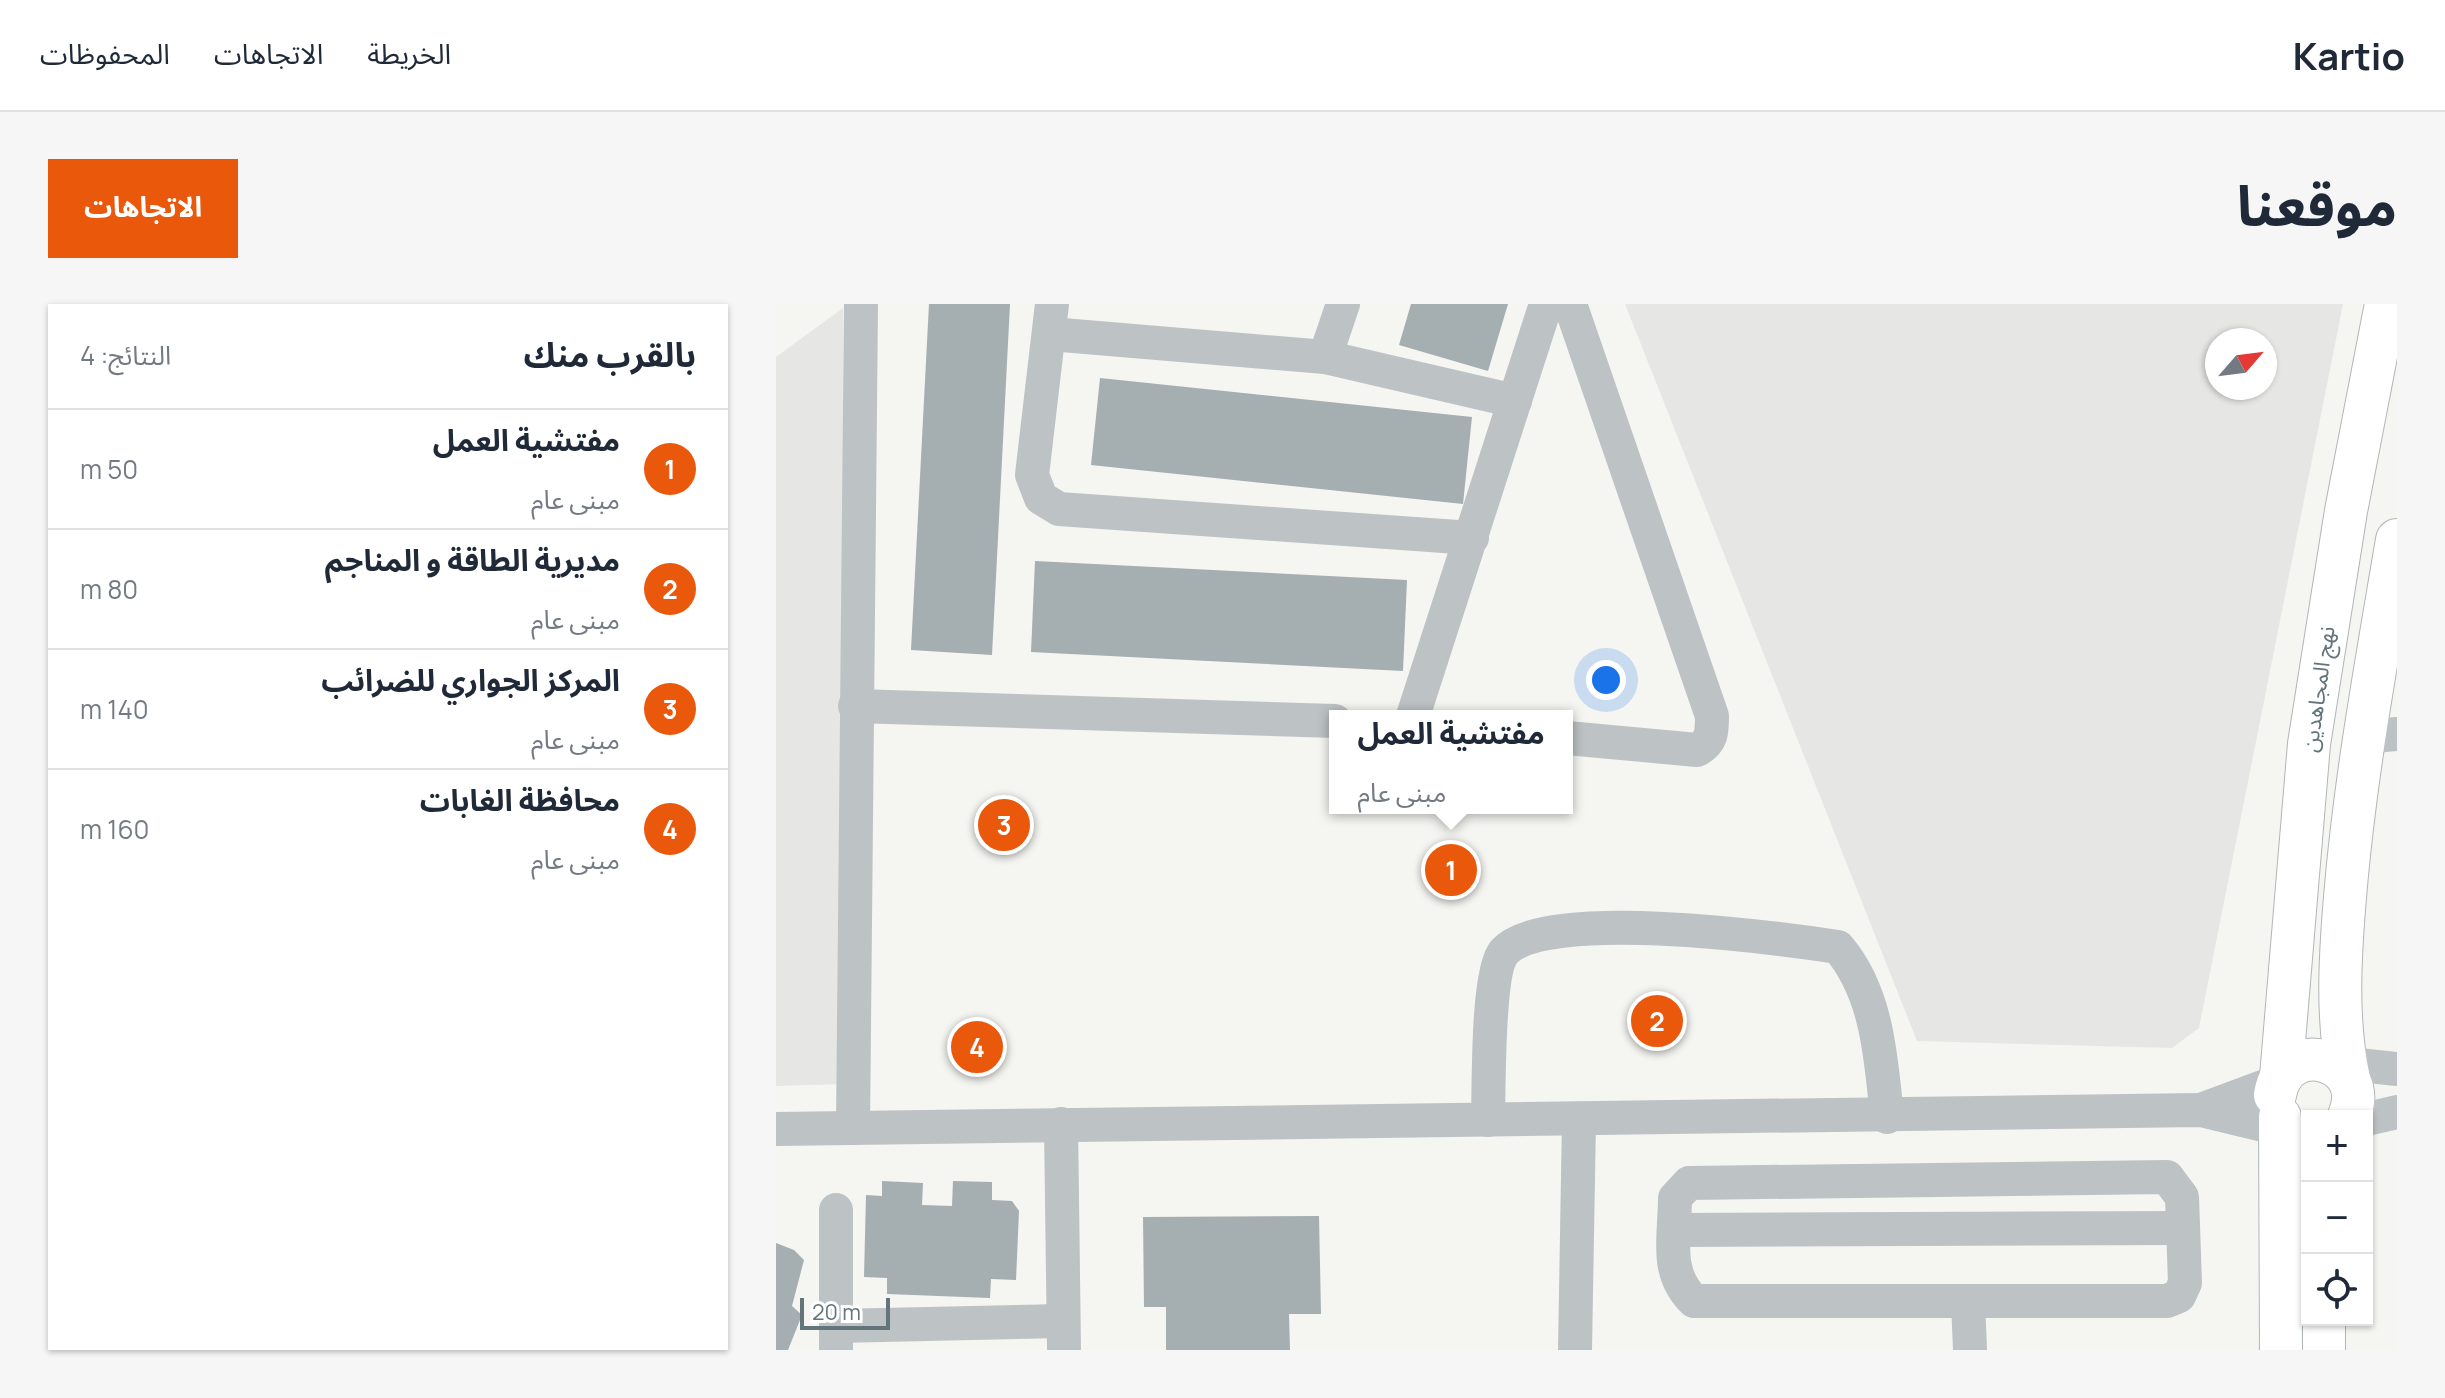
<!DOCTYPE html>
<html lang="ar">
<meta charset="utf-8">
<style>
body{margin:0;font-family:Manrope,"Noto Sans Arabic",sans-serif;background:#f6f6f7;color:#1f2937;direction:rtl}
.controls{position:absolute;right:24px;bottom:24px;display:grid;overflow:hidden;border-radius:0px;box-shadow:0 2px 6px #0004}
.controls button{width:72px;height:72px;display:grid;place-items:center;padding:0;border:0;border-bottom:2px solid #e0e1e3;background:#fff;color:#1f2937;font:40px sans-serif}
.compass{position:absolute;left:1429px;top:24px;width:72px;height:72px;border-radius:50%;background:#fff;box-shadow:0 2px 6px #0004;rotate:62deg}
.scale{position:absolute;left:24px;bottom:20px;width:90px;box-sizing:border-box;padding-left:8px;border:4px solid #63757a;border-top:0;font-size:22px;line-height:28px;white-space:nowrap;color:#63757a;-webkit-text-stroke:6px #fff;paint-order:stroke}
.you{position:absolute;left:830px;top:376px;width:28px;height:28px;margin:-20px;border:6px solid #fff;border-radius:50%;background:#1a73e8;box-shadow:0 0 0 12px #1a73e833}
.badge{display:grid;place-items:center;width:52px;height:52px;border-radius:50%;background:#ea580c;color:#fff;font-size:26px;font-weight:700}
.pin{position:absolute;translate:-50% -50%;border:4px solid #fff;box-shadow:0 2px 8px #0006}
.popup{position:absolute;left:553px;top:406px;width:244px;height:104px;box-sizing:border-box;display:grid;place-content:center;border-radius:0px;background:#fff;filter:drop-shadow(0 2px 6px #0005);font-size:26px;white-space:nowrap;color:#747a83}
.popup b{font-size:30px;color:#1f2937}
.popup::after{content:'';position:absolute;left:50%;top:100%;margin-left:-16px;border:16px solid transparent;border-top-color:#fff}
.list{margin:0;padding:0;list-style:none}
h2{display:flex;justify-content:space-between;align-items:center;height:104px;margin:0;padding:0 32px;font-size:34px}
h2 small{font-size:26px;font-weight:400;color:#747a83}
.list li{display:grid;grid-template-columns:52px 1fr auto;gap:24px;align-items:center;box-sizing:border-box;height:120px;padding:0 32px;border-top:2px solid #e0e1e3}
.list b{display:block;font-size:30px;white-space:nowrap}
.list p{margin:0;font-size:26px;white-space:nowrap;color:#747a83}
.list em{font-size:26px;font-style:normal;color:#747a83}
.icon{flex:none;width:44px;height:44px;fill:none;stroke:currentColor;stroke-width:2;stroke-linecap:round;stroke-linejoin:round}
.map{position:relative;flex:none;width:1621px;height:1046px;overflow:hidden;direction:ltr;border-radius:0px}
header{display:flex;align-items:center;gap:48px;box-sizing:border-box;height:112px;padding:0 40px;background:#fff;border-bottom:2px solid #e0e1e3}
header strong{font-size:38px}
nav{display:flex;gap:44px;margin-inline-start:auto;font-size:28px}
.intro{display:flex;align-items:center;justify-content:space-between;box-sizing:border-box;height:192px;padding:0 48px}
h1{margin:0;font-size:56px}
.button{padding:20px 36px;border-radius:0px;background:#ea580c;color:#fff;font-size:28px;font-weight:700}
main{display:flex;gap:48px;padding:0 48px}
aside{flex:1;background:#fff;border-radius:0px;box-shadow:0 2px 6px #0004}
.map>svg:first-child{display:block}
.built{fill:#e6e6e5;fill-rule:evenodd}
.building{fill:#a5aeb0}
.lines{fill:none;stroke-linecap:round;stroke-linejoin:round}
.major-casing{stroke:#b0b6b8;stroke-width:44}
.minor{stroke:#bdc2c4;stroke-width:34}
.major{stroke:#fff;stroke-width:42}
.labels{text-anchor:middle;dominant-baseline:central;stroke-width:8;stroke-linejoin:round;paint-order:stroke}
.street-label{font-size:22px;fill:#63757a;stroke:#fff}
</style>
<header>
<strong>Kartio</strong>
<nav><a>الخريطة</a><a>الاتجاهات</a><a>المحفوظات</a></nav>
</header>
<div class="intro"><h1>موقعنا</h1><a class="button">الاتجاهات</a></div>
<main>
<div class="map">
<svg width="1621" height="1046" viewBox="0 0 1621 1046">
<rect width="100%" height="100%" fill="#f5f5f2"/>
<g class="built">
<path d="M 849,0 L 1567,0 L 1423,724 L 1396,744 L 1141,737 ZM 1441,36 L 1489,36 L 1489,84 L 1441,84 Z"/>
<polygon points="67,4 68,780 0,782 0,53"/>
</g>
<g class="building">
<polygon points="153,0 234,0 216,351 135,346"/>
<polygon points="635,0 732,0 712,67 623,41"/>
<polygon points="324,74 696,113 687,200 315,161"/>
<polygon points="259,257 631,276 627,367 255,348"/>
<polygon points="106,877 147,879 146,901 176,902 177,877 216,878 216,896 236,897 243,907 240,976 215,975 214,994 111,990 111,974 88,973 90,891 106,892"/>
<polygon points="543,912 545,1010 513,1010 514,1046 390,1046 390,1003 368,1003 367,913"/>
<polygon points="0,939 18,946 28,956 16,1002 26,1011 12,1046 0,1046"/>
</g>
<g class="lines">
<g class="major-casing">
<g id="major">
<polyline points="1505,773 1533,440 1570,207 1610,0"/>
<path d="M 1573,775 C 1560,716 1564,653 1569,593 C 1579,473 1601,355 1621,236"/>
<path d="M 1499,791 C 1509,730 1597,755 1573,812"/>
<polyline points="1504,813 1505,1046"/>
<polyline points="1548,1046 1548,1016"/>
</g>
</g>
<g class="minor">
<polyline points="276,0 256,171 265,194 283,205 696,234"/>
<polyline points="274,30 549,53 739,97"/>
<polyline points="549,53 567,0"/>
<polyline points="79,402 559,417"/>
<polyline points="637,412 770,0"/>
<polyline points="1588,433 1621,430"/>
<path d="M 791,434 L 921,446 C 936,438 936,428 936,412 L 794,0"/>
<polyline points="1555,758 1621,765"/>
<polyline points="1425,806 1503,777"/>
<polyline points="1591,815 1621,808"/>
<path d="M 712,816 C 713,785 711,668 728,648 C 768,602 1001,634 1062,643 C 1102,690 1105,755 1111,813"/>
<polyline points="285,820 288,1046"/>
<polyline points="77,824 85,0"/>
<polyline points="0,825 1425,806 1520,829"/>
<path d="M 1391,873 L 1406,893 L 1409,979 L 1403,992 L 1391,997 L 918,997 C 888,968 899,933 899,894 L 913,879 Z"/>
<polyline points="60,906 60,1046"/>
<polyline points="899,926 1407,924"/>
<polyline points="1192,997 1194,1046"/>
<polyline points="60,1022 287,1017"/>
<polyline points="799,1046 803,816"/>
</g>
<use href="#major" class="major"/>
</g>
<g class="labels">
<g class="street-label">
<text transform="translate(1542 385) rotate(-82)">نهج المجاهدين</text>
</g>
</g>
</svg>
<div class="controls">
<button>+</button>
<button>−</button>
<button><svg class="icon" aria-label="locate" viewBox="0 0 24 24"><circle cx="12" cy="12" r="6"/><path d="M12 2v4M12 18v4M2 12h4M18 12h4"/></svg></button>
</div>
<svg class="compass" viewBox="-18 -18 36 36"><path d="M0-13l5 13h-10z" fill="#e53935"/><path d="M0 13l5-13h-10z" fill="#747a83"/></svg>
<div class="scale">20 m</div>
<div class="you"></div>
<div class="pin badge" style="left:675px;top:566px">1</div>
<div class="popup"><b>مفتشية العمل</b>مبنى عام</div>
<div class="pin badge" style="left:881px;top:717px">2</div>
<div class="pin badge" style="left:228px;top:521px">3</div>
<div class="pin badge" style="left:201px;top:743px">4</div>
</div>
<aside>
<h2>بالقرب منك<small>النتائج: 4</small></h2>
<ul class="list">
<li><span class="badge">1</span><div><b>مفتشية العمل</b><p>مبنى عام</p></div><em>50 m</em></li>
<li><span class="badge">2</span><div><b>مديرية الطاقة و المناجم</b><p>مبنى عام</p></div><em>80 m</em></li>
<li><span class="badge">3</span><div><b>المركز الجواري للضرائب</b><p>مبنى عام</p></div><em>140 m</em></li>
<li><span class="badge">4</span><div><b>محافظة الغابات</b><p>مبنى عام</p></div><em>160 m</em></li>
</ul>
</aside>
</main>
